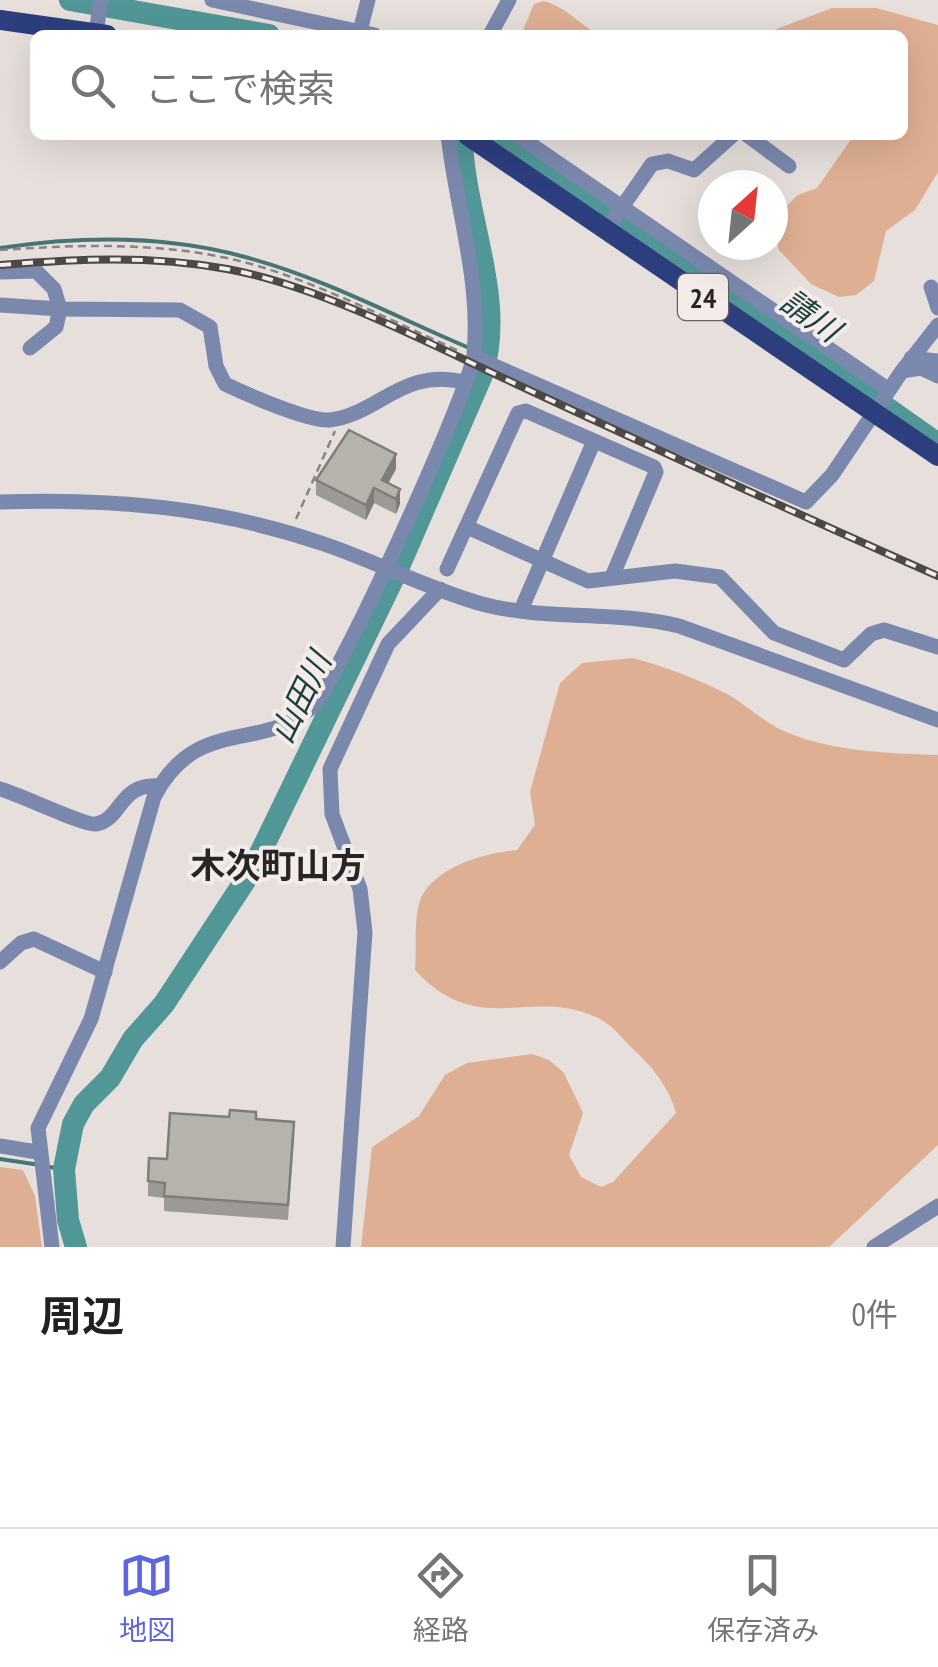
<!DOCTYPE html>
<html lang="ja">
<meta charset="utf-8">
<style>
body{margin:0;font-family:"PT Sans Narrow","Noto Sans JP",sans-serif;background:#f6f6f6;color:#202124}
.compass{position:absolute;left:698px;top:170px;width:90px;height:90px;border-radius:50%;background:#fff;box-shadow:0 10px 40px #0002;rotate:27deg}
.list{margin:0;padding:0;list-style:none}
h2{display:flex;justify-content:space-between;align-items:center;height:130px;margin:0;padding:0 40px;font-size:42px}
h2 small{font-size:32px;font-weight:400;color:#757577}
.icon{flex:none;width:55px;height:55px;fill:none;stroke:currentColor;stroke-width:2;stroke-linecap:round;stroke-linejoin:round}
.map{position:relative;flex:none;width:938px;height:1247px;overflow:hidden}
.search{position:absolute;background:#fff;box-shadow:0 10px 40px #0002;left:30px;right:30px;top:30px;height:110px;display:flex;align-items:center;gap:25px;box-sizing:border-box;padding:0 35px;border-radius:15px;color:#757577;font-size:38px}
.sheet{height:280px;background:#fff}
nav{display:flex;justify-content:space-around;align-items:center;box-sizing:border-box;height:140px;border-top:2px solid #e0e0e0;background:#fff;font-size:28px;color:#757577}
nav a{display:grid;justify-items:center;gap:5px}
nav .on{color:#5e66de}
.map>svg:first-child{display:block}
.green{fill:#deaf93}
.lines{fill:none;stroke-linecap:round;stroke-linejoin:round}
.stream{stroke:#457574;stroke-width:4}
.river{stroke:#519797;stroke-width:22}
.path{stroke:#888481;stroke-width:2.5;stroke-dasharray:8 5;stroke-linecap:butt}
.minor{stroke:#7b88ae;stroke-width:15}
.major{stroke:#2d3e7e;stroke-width:20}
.rail-casing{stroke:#4b4846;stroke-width:8}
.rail{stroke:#f4ece8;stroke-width:4;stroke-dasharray:11;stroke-linecap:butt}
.wall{fill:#9d9994}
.shaded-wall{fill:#7f7d78}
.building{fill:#b6b2ac;stroke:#7f7d78;stroke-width:2.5}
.labels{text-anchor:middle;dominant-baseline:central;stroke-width:8;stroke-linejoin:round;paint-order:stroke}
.shield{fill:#f4ece8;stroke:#65615f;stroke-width:2.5}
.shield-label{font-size:28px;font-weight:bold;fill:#282624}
.water-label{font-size:32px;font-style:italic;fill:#1b3e3e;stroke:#f4ece8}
.quarter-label{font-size:35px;font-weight:bold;fill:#282624;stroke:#f4ece8}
</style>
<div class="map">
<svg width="938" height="1247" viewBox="0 0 938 1247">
<rect width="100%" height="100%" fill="#e6dfdb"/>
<g class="green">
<path d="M 543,1 C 565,6 579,24 599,35 L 521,35 L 534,4 Z"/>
<polygon points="832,8 876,8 938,25 938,172 915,210 886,231 874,281 856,295 839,297 811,284 779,250 774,231 783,209 798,195 817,188 854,135 903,135 903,35 761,35"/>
<path d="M 633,658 C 666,667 696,678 727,694 C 747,705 764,723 786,732 C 835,752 885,753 938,755 L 938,1145 L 829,1247 L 361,1247 L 372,1147 L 419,1116 L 445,1075 L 467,1063 L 532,1054 L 549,1060 L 564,1073 L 583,1113 L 569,1155 L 581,1177 L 601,1187 L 613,1182 L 676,1113 C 670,1089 652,1066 634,1050 C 624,1040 612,1025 600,1019 C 531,984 480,1041 415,970 C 417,949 413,917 421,898 C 436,866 486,853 517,850 L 535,825 L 530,792 L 560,683 L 582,663 Z"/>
<polygon points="0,1167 23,1170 35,1196 42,1247 0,1247"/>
</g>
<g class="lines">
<g class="stream">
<path d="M 0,248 C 80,236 166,235 245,257 C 321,277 394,316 467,347"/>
<polyline points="0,1159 40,1165"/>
<polyline points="49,1167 64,1169"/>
</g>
<g class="river">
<polyline points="70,0 269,35"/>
<polyline points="500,135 938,444"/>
<path d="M 76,1247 L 68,1220 L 64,1169 L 73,1124 L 84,1104 L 110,1078 L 133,1039 L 164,1004 L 252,870 L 397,571 L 482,375 C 507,297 462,213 462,135"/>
</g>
<g class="path">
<path d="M 0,250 C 89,244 181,241 268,269 C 333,290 396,323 459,351"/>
<polyline points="296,519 335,431"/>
</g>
<g class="minor">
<polyline points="212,0 375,35"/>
<polyline points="96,33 101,0"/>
<polyline points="359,35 368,0"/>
<polyline points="490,35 509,0"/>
<polyline points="517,135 889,390"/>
<polyline points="747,135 789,166"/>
<polyline points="606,230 652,164 668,161 694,170 733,135"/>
<path d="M 0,272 L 36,271 L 54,289 L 60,309 L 180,310 L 210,327 L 216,366 L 225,384 C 246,394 309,422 330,420 C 377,415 403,367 464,382"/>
<polyline points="931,287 938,308"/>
<polyline points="0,305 60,309 56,327 30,348"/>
<polyline points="474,357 806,502 832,475 902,371 921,368 938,376"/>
<polyline points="911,358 938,361"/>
<polyline points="902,371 938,325"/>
<path d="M 0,502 C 114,498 216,507 324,544 C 377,562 428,589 482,604 C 546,621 614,610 679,626 L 938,720"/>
<polyline points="467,527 588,581 675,571 720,577 774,633 844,660 871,634 884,630 938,647"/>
<polyline points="447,569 518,413 526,411 654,467 656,472 612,577"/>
<polyline points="521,610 594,441"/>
<path d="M 0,789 C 19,794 85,826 96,824 C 122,820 119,782 160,786"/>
<polyline points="0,962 21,943 34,939 105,972"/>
<polyline points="0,1146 37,1152"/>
<path d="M 52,1247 L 38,1128 L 91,1019 L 154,797 C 197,714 262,754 313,706 C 337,683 471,389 474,354 C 481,280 456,207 448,135"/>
<polyline points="343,1247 365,932 360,889 332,814 330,769 388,644 440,589"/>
<polyline points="874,1247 938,1206"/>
</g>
<g class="major">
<polyline points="0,20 107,35"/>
<polyline points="467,135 938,456"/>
</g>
<g class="rail-casing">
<path id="rail" d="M 0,265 C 77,259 150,255 227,269 C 320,286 430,344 516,384 C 656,449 797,514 938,576"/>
</g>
<use href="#rail" class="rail"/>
</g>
<g class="wall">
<polygon points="396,469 388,483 400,504 396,514 374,503 366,520 316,495 316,480"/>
<polygon points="256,1119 294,1137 288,1220 164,1211 164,1198 148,1196 148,1181 167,1159"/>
</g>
<g class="shaded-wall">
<polygon points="396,454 396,469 383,493 382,480"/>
<polygon points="374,488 374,503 366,520 366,505"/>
<polygon points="400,489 400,504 396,514 396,499"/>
</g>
<g class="building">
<polygon points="349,430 396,454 382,480 400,489 396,499 374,488 366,505 316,480"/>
<polygon points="230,1110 256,1112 256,1119 294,1122 288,1205 164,1196 165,1183 148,1181 149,1158 167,1159 170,1113 229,1117"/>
</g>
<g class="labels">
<rect class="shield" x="678" y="274" width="50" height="46" rx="8"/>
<g class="shield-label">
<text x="703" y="297">24</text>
</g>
<g class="water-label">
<text transform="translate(811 315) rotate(35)">請川</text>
<text transform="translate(300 697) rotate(-64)">山田川</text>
</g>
<g class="quarter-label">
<text x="278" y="865">木次町山方</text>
</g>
</g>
</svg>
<svg class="compass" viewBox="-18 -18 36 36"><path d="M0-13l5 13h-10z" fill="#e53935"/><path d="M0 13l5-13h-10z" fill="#757577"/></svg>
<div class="search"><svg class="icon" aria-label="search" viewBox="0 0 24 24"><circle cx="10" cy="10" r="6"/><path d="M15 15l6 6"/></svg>ここで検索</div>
</div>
<section class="sheet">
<h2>周辺<small>0件</small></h2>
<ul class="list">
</ul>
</section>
<nav>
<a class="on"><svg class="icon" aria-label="map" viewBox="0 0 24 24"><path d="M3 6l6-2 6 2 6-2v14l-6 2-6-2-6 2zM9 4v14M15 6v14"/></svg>地図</a>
<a><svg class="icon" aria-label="directions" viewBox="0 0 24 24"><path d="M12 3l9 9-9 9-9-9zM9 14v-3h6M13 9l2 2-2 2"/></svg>経路</a>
<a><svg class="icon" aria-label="saved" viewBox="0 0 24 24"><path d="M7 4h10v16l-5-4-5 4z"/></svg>保存済み</a>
</nav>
